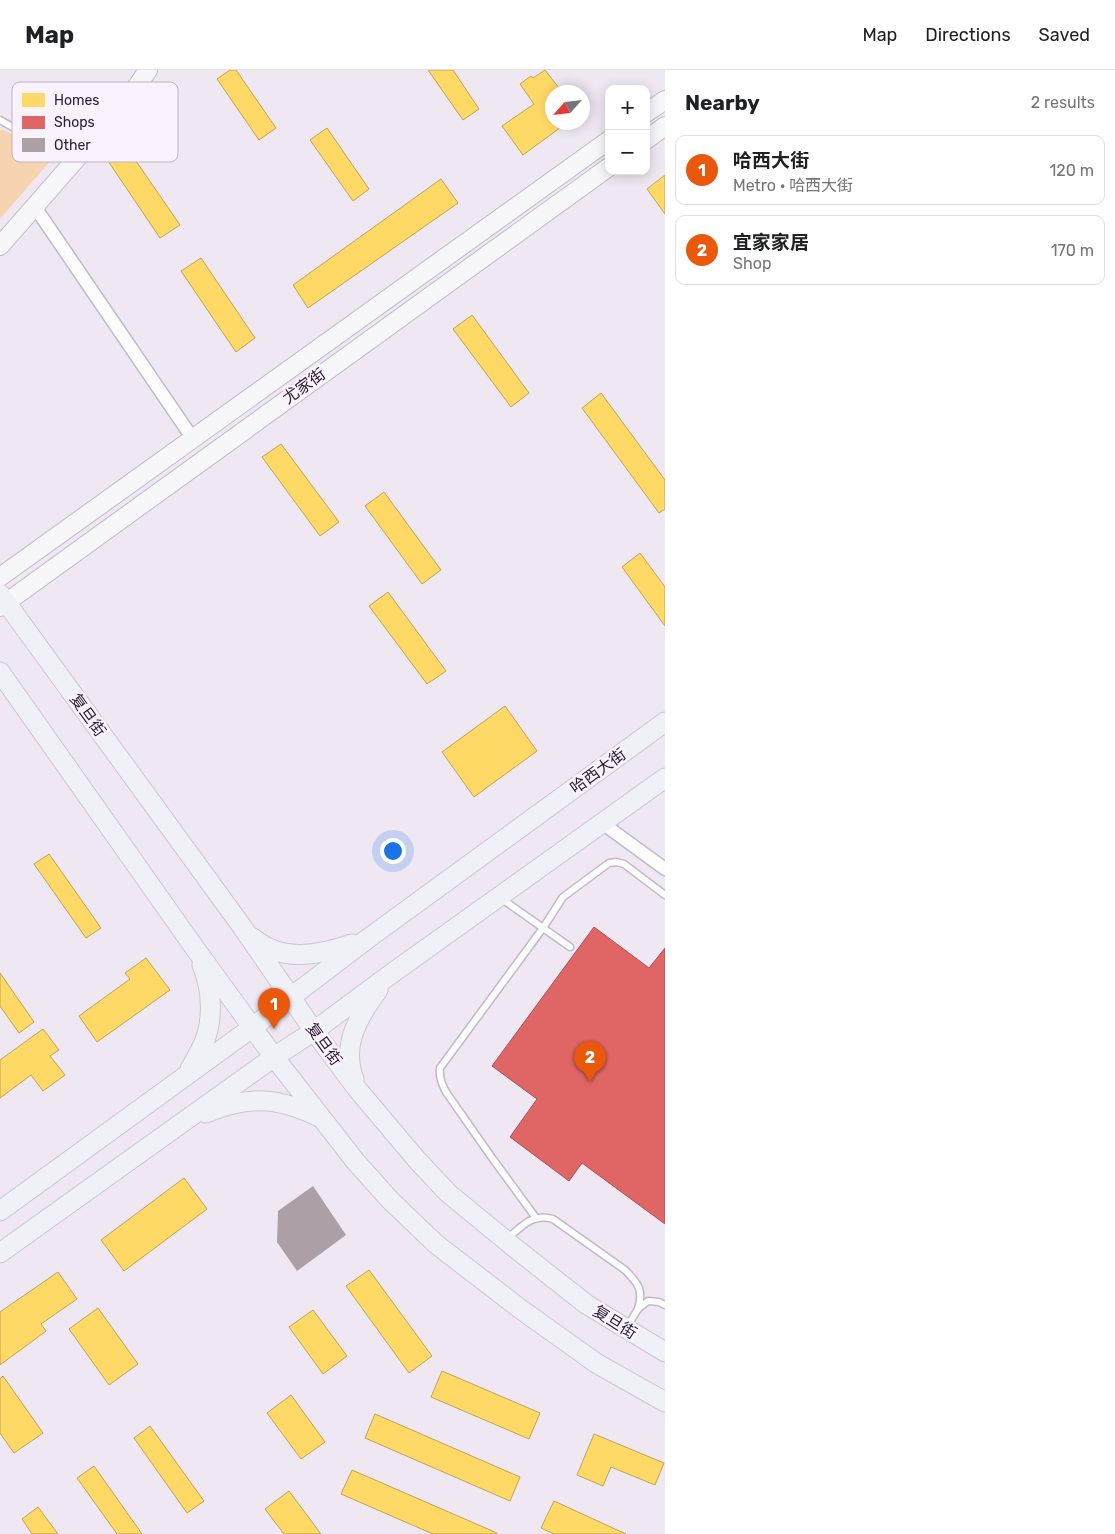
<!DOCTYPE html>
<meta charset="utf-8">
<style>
body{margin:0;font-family:Rubik,"Noto Sans SC",sans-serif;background:#f6f6f6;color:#202124}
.controls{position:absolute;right:15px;top:15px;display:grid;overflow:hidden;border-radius:10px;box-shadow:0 2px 12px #0003}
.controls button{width:45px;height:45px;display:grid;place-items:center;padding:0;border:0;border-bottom:1px solid #e0e0e0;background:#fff;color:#202124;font:25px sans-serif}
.compass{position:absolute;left:545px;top:15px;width:45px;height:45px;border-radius:50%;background:#fff;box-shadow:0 2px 12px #0003;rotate:243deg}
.you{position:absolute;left:392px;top:780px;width:18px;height:18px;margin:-12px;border:4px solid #fff;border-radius:50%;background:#1a73e8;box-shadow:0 0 0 8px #1a73e833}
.badge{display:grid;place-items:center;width:32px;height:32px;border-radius:50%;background:#ea580c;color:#fff;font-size:16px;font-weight:700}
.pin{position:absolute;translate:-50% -41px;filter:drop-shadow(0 1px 2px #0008)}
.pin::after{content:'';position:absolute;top:26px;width:18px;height:15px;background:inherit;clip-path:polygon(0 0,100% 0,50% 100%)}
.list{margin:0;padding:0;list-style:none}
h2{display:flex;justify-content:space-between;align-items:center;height:65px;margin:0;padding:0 20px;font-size:21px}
h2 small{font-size:16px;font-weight:400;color:#757577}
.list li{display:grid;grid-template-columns:32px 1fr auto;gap:15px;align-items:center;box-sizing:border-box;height:70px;margin:0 10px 10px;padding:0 10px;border:1px solid #e0e0e0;border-radius:10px}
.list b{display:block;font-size:19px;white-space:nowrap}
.list p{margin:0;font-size:16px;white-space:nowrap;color:#757577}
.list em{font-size:16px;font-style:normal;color:#757577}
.map{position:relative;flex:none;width:665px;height:1464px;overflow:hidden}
header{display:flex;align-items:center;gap:30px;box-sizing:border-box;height:70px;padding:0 25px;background:#fff;border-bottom:1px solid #e0e0e0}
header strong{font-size:24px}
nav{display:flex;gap:28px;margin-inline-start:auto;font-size:18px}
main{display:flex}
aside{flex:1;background:#fff}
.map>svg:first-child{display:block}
.green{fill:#f7d4b0}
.homes{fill:#ffd966;stroke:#c0a257}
.shops{fill:#e06666;stroke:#aa5157}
.building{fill:#ac9fa5}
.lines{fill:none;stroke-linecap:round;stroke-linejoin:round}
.lane-casing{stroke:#c2b9c8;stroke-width:9}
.street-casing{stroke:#c2b9c8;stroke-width:15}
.secondary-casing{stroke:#c2b9c8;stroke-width:20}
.primary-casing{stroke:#cbc6ce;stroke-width:21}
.lane{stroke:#fdfcfd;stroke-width:6}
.street{stroke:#fdfcfd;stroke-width:12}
.secondary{stroke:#f7f6f9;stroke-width:18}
.primary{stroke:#f0f1f6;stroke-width:19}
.labels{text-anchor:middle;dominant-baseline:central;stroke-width:5;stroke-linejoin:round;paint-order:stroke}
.street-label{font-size:16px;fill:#2d2134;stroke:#faf3fe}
.key{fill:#faf3fe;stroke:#bcb4c1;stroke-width:1}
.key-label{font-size:14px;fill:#2d2134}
</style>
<header>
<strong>Map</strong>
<nav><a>Map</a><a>Directions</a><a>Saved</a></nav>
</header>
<main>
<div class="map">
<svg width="665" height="1464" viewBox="0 0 665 1464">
<rect width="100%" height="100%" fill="#efe8f3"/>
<polygon class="green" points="0,59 59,81 0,149"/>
<g class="homes">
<polygon points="230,0 236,0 276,58 259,70 217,9"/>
<polygon points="428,0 453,0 479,39 463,50"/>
<polygon points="545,0 562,22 552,22 552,52 568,52 523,85 502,56 534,34 520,14 531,6 533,8"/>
<polygon points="327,58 369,119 353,131 310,70"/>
<polygon points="125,75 180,155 160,168 106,88"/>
<polygon points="665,105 665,144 647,119"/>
<polygon points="441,109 458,133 308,238 293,215"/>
<polygon points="201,188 255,268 236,282 181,201"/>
<polygon points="472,245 529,323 511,337 453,259"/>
<polygon points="601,323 665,410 665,439 659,443 582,338"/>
<polygon points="281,374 339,452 320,466 262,387"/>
<polygon points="384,422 441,500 422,514 365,436"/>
<polygon points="640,483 665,517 665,556 622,497"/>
<polygon points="388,522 446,601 427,614 369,536"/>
<polygon points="505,636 537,681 474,727 442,682"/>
<polygon points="49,784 101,858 86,868 34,794"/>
<polygon points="146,888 170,920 97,972 79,946 130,909 125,903"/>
<polygon points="0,903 34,952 19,963 0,936"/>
<polygon points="43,959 59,980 50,986 65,1005 43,1021 31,1005 0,1028 0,990"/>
<polygon points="184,1108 207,1139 124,1201 101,1170"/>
<polygon points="369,1200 432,1286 409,1303 346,1216"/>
<polygon points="58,1202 77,1229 41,1254 46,1261 0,1295 0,1242"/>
<polygon points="98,1238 138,1294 109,1315 69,1259"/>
<polygon points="313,1240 347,1286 323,1304 289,1257"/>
<polygon points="442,1301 540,1343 529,1369 431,1327"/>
<polygon points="3,1306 43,1363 14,1383 0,1363 0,1309"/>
<polygon points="291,1325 325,1372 301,1389 267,1343"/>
<polygon points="375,1344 520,1407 510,1431 365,1368"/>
<polygon points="150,1356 204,1431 187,1443 134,1368"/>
<polygon points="594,1364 664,1393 655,1415 611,1397 603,1416 577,1405"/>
<polygon points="94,1396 142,1464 117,1464 77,1408"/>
<polygon points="352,1400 497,1463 497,1464 433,1464 341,1424"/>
<polygon points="289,1421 321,1464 284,1464 265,1439"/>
<polygon points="554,1431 626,1464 554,1464 541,1458"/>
<polygon points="38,1437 58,1464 32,1464 22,1449"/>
</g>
<polygon class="shops" points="594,857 649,898 665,878 665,1154 582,1093 569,1111 510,1067 537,1029 492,996"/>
<polygon class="building" points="313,1116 346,1165 297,1201 277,1172 278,1141"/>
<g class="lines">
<g class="lane-casing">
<g id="lane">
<polyline points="0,50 23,63"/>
<polyline points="502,829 570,877"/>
<path d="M 536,1148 L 490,1085 L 446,1022 C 442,1014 439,1008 440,998 L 543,858 L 563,827 L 609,793 L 616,792 L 624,794 L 665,825"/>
<path d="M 507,1169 C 522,1156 532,1143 553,1149 L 625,1200 C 638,1213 644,1220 638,1239"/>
<polyline points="627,1257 638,1239 648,1231 659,1232 665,1235"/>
</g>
</g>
<g class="street-casing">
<g id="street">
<polyline points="35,137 193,369"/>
<polyline points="602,753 665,799"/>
</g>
</g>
<g class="secondary-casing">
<g id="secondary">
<polyline points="646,43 665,30"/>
<polyline points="646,70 665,56"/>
<polyline points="0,176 127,31 148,0"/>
<polyline points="0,507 609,70"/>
<polyline points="0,537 609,97"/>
</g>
</g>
<g class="primary-casing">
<g id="primary">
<polyline points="0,524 243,858 314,961 358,1020 417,1090 448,1123 510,1174 586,1234 665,1282"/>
<polyline points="0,602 194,877 274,987 356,1092 390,1130 436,1174 519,1238 596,1293 665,1332"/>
<path d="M 253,868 C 282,893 320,885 352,874"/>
<path d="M 190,999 C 195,991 199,983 203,975 C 214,950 212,919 202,895"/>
<path d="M 354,1009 C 341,976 358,947 378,920"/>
<path d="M 206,1043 C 251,1025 278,1027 321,1048"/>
<polyline points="0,1141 253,957 291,927 370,867 665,652"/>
<polyline points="0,1183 274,987 314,961 391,904 665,708"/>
</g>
</g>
<use href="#lane" class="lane"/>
<use href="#street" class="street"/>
<use href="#secondary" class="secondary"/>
<use href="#primary" class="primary"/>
</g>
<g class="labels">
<g class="street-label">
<text transform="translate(304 316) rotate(-36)">尤家街</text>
<text transform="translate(88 645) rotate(54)">复旦街</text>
<text transform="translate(598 701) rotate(-36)">哈西大街</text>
<text transform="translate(324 974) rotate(54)">复旦街</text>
<text transform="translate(615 1252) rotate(32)">复旦街</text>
</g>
</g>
<rect x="12" y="12" width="166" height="80" rx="8" class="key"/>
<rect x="22" y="23" width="23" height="14" fill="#ffd966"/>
<rect x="22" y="46" width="23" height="13" fill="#e06666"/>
<rect x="22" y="68" width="23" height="14" fill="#ac9fa5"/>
<g class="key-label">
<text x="54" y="35">Homes</text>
<text x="54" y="57">Shops</text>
<text x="54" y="80">Other</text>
</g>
</svg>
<div class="controls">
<button>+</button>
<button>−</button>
</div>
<svg class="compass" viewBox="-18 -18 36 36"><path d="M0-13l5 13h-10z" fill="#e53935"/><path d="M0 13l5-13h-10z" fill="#757577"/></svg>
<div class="you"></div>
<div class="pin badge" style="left:274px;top:959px">1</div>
<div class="pin badge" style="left:590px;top:1012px">2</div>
</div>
<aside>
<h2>Nearby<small>2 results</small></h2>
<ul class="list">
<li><span class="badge">1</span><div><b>哈西大街</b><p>Metro · 哈西大街</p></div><em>120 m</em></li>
<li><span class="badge">2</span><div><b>宜家家居</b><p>Shop</p></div><em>170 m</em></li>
</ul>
</aside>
</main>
